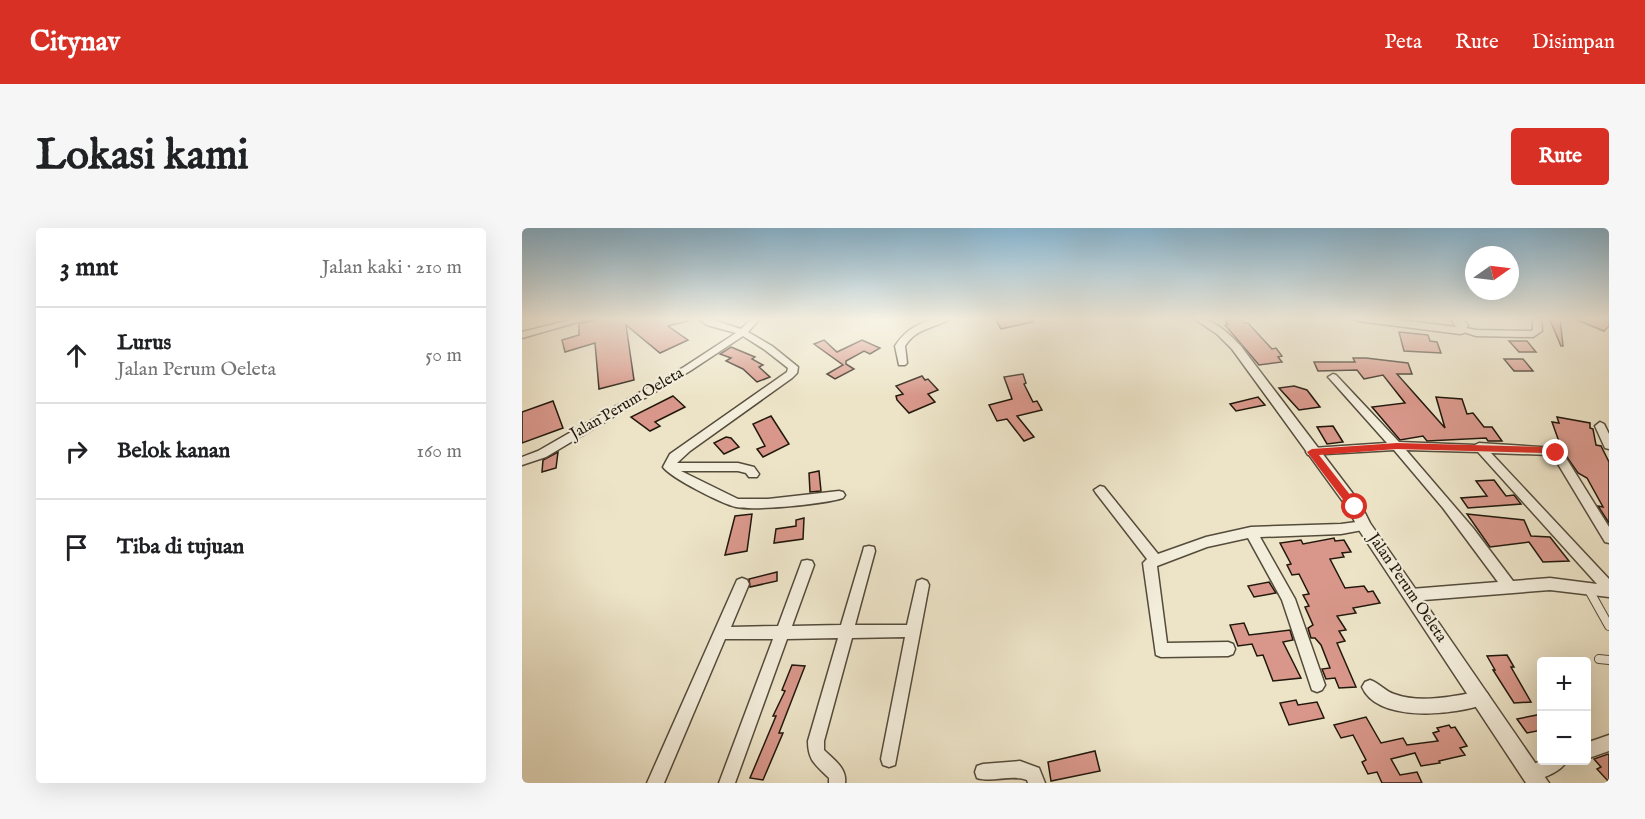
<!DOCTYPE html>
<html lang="id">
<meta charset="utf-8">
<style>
body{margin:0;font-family:"IM FELL English",serif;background:#f6f6f6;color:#202124}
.controls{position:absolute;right:18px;bottom:18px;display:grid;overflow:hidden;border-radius:6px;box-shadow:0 6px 24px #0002}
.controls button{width:54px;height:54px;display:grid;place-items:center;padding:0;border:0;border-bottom:2px solid #e0e0e0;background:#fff;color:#202124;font:30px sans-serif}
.compass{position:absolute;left:943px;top:18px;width:54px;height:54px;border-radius:50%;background:#fff;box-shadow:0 6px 24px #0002;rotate:76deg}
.stop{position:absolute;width:18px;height:18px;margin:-14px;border:4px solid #d93025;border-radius:50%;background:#fff}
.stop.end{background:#d93025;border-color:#fff;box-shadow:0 2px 6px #0008}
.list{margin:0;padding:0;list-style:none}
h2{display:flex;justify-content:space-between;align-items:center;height:78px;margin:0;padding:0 24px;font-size:26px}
h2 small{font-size:20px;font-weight:400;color:#757577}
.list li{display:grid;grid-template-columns:39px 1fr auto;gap:18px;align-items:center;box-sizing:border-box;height:96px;padding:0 24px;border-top:2px solid #e0e0e0}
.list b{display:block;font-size:22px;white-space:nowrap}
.list p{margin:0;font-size:20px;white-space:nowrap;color:#757577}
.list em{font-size:20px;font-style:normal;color:#757577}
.icon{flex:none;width:33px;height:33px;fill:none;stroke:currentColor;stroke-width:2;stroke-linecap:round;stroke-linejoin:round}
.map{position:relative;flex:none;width:1087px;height:555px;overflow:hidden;border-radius:6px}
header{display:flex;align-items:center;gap:36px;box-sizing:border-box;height:84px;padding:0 30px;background:#d93025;color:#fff}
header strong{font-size:28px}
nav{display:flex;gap:33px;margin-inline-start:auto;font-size:21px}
.intro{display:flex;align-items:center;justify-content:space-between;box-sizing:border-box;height:144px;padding:0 36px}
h1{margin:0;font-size:42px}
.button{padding:15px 27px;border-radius:6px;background:#d93025;color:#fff;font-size:21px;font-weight:700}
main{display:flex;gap:36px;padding:0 36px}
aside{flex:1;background:#fff;border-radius:6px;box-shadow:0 6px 24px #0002}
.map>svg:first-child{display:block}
.building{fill:#d8978a;stroke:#21180c;stroke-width:1.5}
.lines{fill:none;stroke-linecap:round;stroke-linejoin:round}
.service-far1-casing{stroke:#544b3b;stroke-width:9}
.service-casing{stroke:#544b3b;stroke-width:10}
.minor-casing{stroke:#544b3b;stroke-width:3}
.tertiary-casing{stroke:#544b3b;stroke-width:3}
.service-far1{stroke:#f3eddb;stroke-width:6}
.service{stroke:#f3eddb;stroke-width:8}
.minor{fill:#f3eddb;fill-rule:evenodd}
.tertiary{fill:#f3eddb;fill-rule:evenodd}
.route{fill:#d93025}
.labels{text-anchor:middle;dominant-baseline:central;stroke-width:4.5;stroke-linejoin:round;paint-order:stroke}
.street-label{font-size:16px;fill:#21180c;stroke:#f3eddb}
</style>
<header>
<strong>Citynav</strong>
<nav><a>Peta</a><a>Rute</a><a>Disimpan</a></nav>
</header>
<div class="intro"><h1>Lokasi kami</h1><a class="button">Rute</a></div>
<main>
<aside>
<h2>3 mnt<small>Jalan kaki · 210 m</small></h2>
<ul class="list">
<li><svg class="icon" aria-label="ahead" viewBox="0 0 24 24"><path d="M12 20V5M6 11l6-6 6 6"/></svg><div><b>Lurus</b><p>Jalan Perum Oeleta</p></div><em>50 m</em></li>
<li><svg class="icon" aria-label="right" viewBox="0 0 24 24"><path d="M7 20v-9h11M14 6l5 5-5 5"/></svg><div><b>Belok kanan</b></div><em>160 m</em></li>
<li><svg class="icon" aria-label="arrive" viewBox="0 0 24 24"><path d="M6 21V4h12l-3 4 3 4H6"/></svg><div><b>Tiba di tujuan</b></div></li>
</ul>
</aside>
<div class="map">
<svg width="1087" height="555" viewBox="0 0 1087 555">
<rect width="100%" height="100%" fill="#ede4c8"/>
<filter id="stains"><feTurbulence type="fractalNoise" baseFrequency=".00333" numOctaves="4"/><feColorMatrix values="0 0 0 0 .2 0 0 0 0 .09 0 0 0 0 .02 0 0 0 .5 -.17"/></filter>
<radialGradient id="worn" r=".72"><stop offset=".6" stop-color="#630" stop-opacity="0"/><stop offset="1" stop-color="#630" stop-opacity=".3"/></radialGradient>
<g class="building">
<polygon points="79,90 166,90 166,93 146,98 166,112 138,125 104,97 112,152 77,161 73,115 43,124 40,112 57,107 57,96"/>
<polygon points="473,90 511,90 511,94 479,101"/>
<polygon points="1027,90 1038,90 1041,118 1039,118"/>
<polygon points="1050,90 1077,90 1087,94 1087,98 1082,103"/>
<polygon points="718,91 722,95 726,95 750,121 754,120 760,128 756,129 760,134 737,137 703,97 706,96 703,93"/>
<polygon points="877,104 906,107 908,113 915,114 919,125 882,123"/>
<polygon points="302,112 315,124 340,112 358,120 348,126 342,123 324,133 324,136 332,141 313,151 305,146 321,137 292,116"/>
<polygon points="987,113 1005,113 1014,124 997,124"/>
<polygon points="209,119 233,129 230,131 241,137 237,139 248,149 235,154 221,141 204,133 209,130 198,126"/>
<polygon points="831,130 844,130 886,135 890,146 875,146 923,200 914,169 940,171 945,186 951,185 962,199 970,199 980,213 966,213 964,210 905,213 901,208 878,212 850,179 883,175 861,147 842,151 835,142 796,143 792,134 833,134"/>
<polygon points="982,131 1001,131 1011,143 992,143"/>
<polygon points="501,146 504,155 502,156 511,174 515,173 520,182 495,188 512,209 502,213 485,191 475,193 467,177 490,171 482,149"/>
<polygon points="400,148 403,152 406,151 416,162 406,166 413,174 387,185 375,172 374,168 381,166 374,158"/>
<polygon points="772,158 785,162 798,179 777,182 757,160"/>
<polygon points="151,168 163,179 133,194 138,198 128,203 109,189"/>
<polygon points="736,169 743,177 714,183 708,176"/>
<polygon points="31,173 41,200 0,215 0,184"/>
<polygon points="249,188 267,216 241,229 235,221 243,218 231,196"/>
<polygon points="1035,189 1068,195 1068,200 1071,201 1074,217 1079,218 1087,234 1087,295 1076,278 1081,279 1065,250 1056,245 1040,222 1030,194 1037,195"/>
<polygon points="811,198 821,214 805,216 795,199"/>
<polygon points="204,209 209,210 217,219 202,226 192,215"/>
<polygon points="36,224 34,240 20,244 21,232"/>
<polygon points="297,243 299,263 288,264 287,245"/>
<polygon points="972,252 984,268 992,267 999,276 946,280 939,270 965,268 954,253"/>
<polygon points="230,286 225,323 203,327 213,288"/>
<polygon points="945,286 1002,292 1009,308 1028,309 1047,333 1021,334 1007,314 968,319"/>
<polygon points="282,290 281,311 252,315 254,301 274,298 274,292"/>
<polygon points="812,310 813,313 822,312 829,324 820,325 822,329 808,331 823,360 842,358 846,364 851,363 858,375 831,380 834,385 815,388 824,402 817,403 823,413 815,415 834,459 817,460 813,450 804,451 800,441 808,440 799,417 793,410 789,410 786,400 791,397 783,379 787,378 781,367 787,366 777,346 770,347 765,337 769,336 758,315 779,312 781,316"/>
<polygon points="255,344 255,353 228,359 227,351"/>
<polygon points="747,354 754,365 732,369 726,358"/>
<polygon points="722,395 727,407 768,402 771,412 761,414 779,450 751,453 741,427 735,428 730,416 716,418 708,397"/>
<polygon points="985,427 992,439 989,439 1009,474 992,475 971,442 973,442 965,428"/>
<polygon points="270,437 283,438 257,505 261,505 241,552 228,550 254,488 251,488 263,463 260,462"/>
<polygon points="774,472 776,477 795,474 802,490 767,497 758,475"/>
<polygon points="1020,486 1020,502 1005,505 995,491"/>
<polygon points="844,489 859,515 881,510 885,517 916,513 911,505 917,503 915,500 927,497 929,500 933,499 945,518 938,520 943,527 917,533 918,535 899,538 893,525 869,531 878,547 895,544 900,555 860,555 855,544 846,546 840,534 844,532 831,507 819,510 812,497"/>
<polygon points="573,523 578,543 529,553 526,534"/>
<polygon points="1086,526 1087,527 1087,554 1075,541 1079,539 1072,531"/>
</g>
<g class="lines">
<g class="service-far1-casing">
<polyline id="service-far1" points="1066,360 1069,365"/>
</g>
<g class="service-casing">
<g id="service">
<polyline points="1068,364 1087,398"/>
<polyline points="1077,431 1087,432"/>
</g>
</g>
<g class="minor-casing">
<g id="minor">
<polygon points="56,90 70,90 0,110 0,104"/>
<path d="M 175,90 L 185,90 L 219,101 L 230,90 L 239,90 L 226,104 L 250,118 L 276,139 L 275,145 L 270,150 L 168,223 L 155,235 L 216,235 L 232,239 L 237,246 L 235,249 L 227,249 L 224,245 L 216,243 L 159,243 L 216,271 L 246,271 L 317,263 L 321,264 L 323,267 L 321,270 C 302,276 233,283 214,279 C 200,276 149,250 141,239 L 148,226 L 265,144 L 266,140 L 243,122 L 221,108 L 168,143 L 24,229 L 0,237 L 0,229 L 16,223 L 162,139 L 214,105 L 185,97 Z"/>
<path d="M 416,90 L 430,90 C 414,100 395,99 383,118 L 385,135 L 383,137 L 377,137 L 373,118 C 384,101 397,95 416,90 Z"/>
<polygon points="1011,90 1019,90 1020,103 1011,109 954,108 935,102 939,99 954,102 1009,103 1011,102"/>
<path d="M 811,146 L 814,147 L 877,214 L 953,217 L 957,215 L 1035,220 L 1044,230 L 1087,299 L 1087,315 L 1083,314 L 1036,236 L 1028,227 L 969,225 L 1087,351 L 1087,369 L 1028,362 L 889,373 L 884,371 L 882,367 L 884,363 L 889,361 L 976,354 L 921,280 L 872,222 L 786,227 L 784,224 L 786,221 L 790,220 L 865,215 L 808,151 L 806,149 ZM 884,222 L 956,224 L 1075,356 L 1028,350 L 991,353 L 951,300 Z"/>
<polygon points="1078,194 1082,196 1087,206 1087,221 1083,220 1073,198"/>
<polygon points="578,258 582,259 636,326 684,309 729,299 819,296 842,293 846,295 848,298 846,301 819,306 738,309 773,371 803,457 800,462 795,464 790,462 760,372 726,310 685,319 635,338 645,415 706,414 711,416 713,421 711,426 706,428 639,429 634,427 621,335 625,331 574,265 572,262"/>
<path d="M 347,318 L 352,319 L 353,323 L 333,397 L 385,397 L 395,353 L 400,351 L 405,353 L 407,357 L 373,537 L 367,539 L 361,537 L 359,531 L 383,409 L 330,410 L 302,513 L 302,522 C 312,532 325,540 323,555 L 307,555 L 307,550 C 294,537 286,533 286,513 L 316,410 L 265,411 L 213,555 L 197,555 L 251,411 L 203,411 L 142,555 L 125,555 L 215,352 L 220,350 L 225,352 L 227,356 L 209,399 L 256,398 L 280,333 L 285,332 L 290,333 L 292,337 L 270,398 L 319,397 L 341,323 L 342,319 Z"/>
<path d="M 848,452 C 857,455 863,463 872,466 C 899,476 932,468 960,463 L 965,465 L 968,470 L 965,475 C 936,487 856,496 840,459 L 843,454 Z"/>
<polygon points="1087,507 1087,523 1064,531 1064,515"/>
<path d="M 1020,532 L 1045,532 C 1041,543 1021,550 1010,554 L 1004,552 L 1002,546 L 1004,540 Z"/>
<path d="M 498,533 L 517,540 L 523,555 L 506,555 L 505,552 C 489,546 471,555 455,550 L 453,544 L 455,538 L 461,536 Z"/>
</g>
</g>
<g class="tertiary-casing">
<g id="tertiary">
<path d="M 671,90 C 691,90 704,103 718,117 L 838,275 L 848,295 L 1027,555 L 1004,555 L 837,302 L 827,282 L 710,121 L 695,106 Z"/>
<polygon points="831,90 861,90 934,99 929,90 940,90 946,97 942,105 938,106 836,93"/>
</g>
</g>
<use href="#service-far1" class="service-far1"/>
<use href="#service" class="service"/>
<use href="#minor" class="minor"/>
<use href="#tertiary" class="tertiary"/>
</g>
<linearGradient id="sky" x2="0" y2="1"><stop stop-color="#88b8d5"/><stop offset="0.54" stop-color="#f7f3e6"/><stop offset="1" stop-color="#f7f3e6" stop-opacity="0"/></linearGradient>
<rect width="1087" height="168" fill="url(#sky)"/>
<polygon class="route" points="875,215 1024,219 1038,225 1034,228 1024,225 875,221 797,227 836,277 838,279 833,283 829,282 785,224 790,221"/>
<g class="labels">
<g class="street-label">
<text transform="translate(105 176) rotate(-30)">Jalan Perum Oeleta</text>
<text transform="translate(885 360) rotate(56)">Jalan Perum Oeleta</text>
</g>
</g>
<rect width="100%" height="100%" filter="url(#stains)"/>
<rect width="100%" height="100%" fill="url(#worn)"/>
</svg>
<div class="controls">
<button>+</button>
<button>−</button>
</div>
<svg class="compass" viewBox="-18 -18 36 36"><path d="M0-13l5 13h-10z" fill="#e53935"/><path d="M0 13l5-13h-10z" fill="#757577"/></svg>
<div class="stop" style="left:833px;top:279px"></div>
<div class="stop end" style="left:1034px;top:225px"></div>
</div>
</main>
